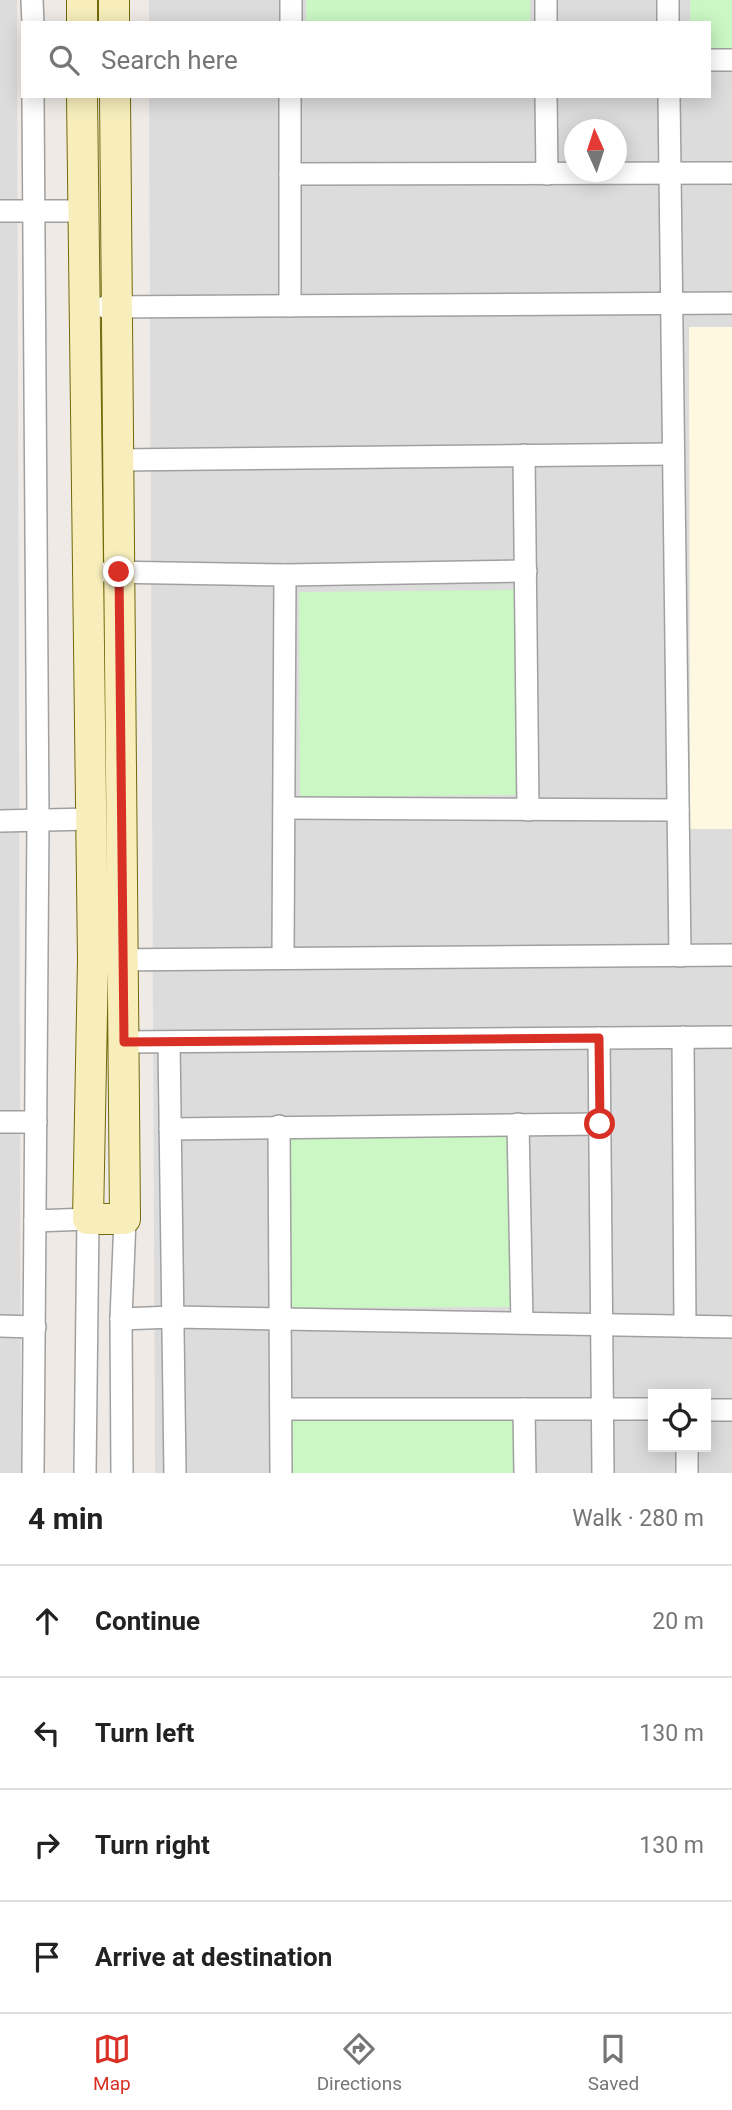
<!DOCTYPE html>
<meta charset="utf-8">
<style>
body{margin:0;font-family:Roboto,sans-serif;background:#f2f2f2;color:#222}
.controls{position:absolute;right:21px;bottom:21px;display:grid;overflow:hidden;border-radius:0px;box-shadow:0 4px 18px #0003}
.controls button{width:63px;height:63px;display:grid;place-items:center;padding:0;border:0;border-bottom:2px solid #e0e0e0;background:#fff;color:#222;font:35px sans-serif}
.compass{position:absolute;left:564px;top:119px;width:63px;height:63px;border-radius:50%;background:#fff;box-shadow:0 4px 18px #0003;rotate:357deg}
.stop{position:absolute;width:21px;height:21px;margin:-16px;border:5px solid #d93025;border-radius:50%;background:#fff}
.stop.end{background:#d93025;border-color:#fff;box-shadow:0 2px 7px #0008}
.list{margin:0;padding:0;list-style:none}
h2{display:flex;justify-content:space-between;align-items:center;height:91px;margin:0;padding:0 28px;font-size:30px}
h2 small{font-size:23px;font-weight:400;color:#767676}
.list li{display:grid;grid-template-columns:46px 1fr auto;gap:21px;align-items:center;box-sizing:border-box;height:112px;padding:0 28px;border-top:2px solid #e0e0e0}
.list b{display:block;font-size:26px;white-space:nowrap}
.list em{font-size:23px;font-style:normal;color:#767676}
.icon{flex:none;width:38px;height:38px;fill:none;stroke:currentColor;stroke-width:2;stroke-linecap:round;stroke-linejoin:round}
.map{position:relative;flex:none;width:732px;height:1473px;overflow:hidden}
.search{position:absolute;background:#fff;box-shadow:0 4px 18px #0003;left:21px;right:21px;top:21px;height:77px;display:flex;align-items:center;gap:18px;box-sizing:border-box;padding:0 24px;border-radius:0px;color:#767676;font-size:26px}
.sheet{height:539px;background:#fff}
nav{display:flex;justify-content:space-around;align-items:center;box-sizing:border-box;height:98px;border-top:2px solid #e0e0e0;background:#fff;font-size:19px;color:#767676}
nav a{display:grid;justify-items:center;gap:4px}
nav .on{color:#d93025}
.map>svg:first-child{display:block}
.residential{fill:#dddcdc;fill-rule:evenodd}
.education{fill:#fef8e0}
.park{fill:#caf7c4}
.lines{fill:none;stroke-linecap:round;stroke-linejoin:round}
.street-casing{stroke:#a0a0a0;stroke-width:24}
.secondary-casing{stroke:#726909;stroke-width:32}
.street{stroke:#fff;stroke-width:21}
.secondary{stroke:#f7eebc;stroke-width:30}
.route{stroke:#d93025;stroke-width:9}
</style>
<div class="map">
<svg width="732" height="1473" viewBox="0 0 732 1473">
<rect width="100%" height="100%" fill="#efeae5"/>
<g class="residential">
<polygon points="0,0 17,0 21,1473 0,1473"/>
<path d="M 149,0 L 732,0 L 732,1473 L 155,1473 L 149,96 L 709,96 L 709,23 L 149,23 ZM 574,130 L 616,130 L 616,172 L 574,172 ZM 653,1394 L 706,1394 L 706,1447 L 653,1447 Z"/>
</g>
<polygon class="education" points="689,327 732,327 732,829 690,829"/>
<g class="park">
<rect x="306" y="0" width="224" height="23"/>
<polygon points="690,0 732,0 732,48 709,48 709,23 690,23"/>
<polygon points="515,590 516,795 300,797 299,592"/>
<polygon points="509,1132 510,1307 290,1308 289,1134"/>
<polygon points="514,1418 514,1473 292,1473 292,1419"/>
</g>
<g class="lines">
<g class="street-casing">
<g id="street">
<polyline points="32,0 33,23"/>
<polyline points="546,0 546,23"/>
<polyline points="668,0 668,23"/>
<polyline points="291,23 291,0"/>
<polyline points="709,60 732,60"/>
<polyline points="546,96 547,174"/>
<polyline points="669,96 680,956"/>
<polyline points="290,174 732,173"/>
<polyline points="0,211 84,211"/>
<polyline points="290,306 290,96"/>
<polyline points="105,307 732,303"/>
<polyline points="524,455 528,810"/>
<polyline points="118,460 673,454"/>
<polyline points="108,572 285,575 526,571"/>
<polyline points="284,808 678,810"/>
<polyline points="0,821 91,819"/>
<polyline points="283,958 285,575"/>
<polyline points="109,960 732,955"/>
<polyline points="683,1037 685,1326"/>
<polyline points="599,1038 603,1473"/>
<polyline points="123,1042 732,1037"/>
<polyline points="169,1042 175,1473"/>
<polyline points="0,1122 36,1122"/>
<polyline points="518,1124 522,1323"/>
<polyline points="279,1126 281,1473"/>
<polyline points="170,1129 600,1124"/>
<polyline points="35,1221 88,1219 85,1473"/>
<polyline points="121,1319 173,1317 732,1327"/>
<polyline points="0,1326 35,1327"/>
<polyline points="281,1409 653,1409"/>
<polyline points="524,1409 525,1473"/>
<polyline points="706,1410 732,1410"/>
<polyline points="687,1447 687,1473"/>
<polyline points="33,1473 38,820 33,96"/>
<polyline points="122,1473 121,1319 125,1219"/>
</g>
</g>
<g class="secondary-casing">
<g id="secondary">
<polyline points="82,0 82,23"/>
<polyline points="114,0 114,23"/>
<polyline points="82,96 93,960 88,1219 125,1219 115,96"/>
</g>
</g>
<use href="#street" class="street"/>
<use href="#secondary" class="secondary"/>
</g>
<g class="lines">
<polyline class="route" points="119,572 124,1042 599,1038 600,1124"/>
</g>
</svg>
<div class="controls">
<button><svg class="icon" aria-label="locate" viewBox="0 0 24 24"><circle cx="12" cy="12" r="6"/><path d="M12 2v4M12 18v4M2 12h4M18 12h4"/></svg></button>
</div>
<svg class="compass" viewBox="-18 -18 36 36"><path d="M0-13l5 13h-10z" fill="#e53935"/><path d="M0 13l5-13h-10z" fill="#767676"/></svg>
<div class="stop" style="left:600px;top:1124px"></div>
<div class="stop end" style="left:119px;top:572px"></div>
<div class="search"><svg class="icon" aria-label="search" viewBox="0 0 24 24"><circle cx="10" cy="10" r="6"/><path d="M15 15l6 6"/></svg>Search here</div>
</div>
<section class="sheet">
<h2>4 min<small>Walk · 280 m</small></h2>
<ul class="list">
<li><svg class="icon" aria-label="ahead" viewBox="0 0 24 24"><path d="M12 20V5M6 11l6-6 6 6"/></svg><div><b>Continue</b></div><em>20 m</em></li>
<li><svg class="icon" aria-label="left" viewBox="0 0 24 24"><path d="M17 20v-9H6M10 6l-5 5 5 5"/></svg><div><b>Turn left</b></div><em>130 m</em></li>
<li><svg class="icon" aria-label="right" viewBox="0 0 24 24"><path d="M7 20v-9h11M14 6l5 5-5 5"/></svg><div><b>Turn right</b></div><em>130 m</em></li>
<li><svg class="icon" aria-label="arrive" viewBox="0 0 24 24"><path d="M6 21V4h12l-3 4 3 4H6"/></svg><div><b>Arrive at destination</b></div></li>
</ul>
</section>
<nav>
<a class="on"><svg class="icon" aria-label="map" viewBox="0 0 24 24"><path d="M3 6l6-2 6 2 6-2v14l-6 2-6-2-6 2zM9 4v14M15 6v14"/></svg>Map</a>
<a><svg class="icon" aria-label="directions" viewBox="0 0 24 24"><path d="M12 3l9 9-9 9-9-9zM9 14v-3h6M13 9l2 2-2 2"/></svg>Directions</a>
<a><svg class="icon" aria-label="saved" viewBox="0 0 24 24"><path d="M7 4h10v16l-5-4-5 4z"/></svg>Saved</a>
</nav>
